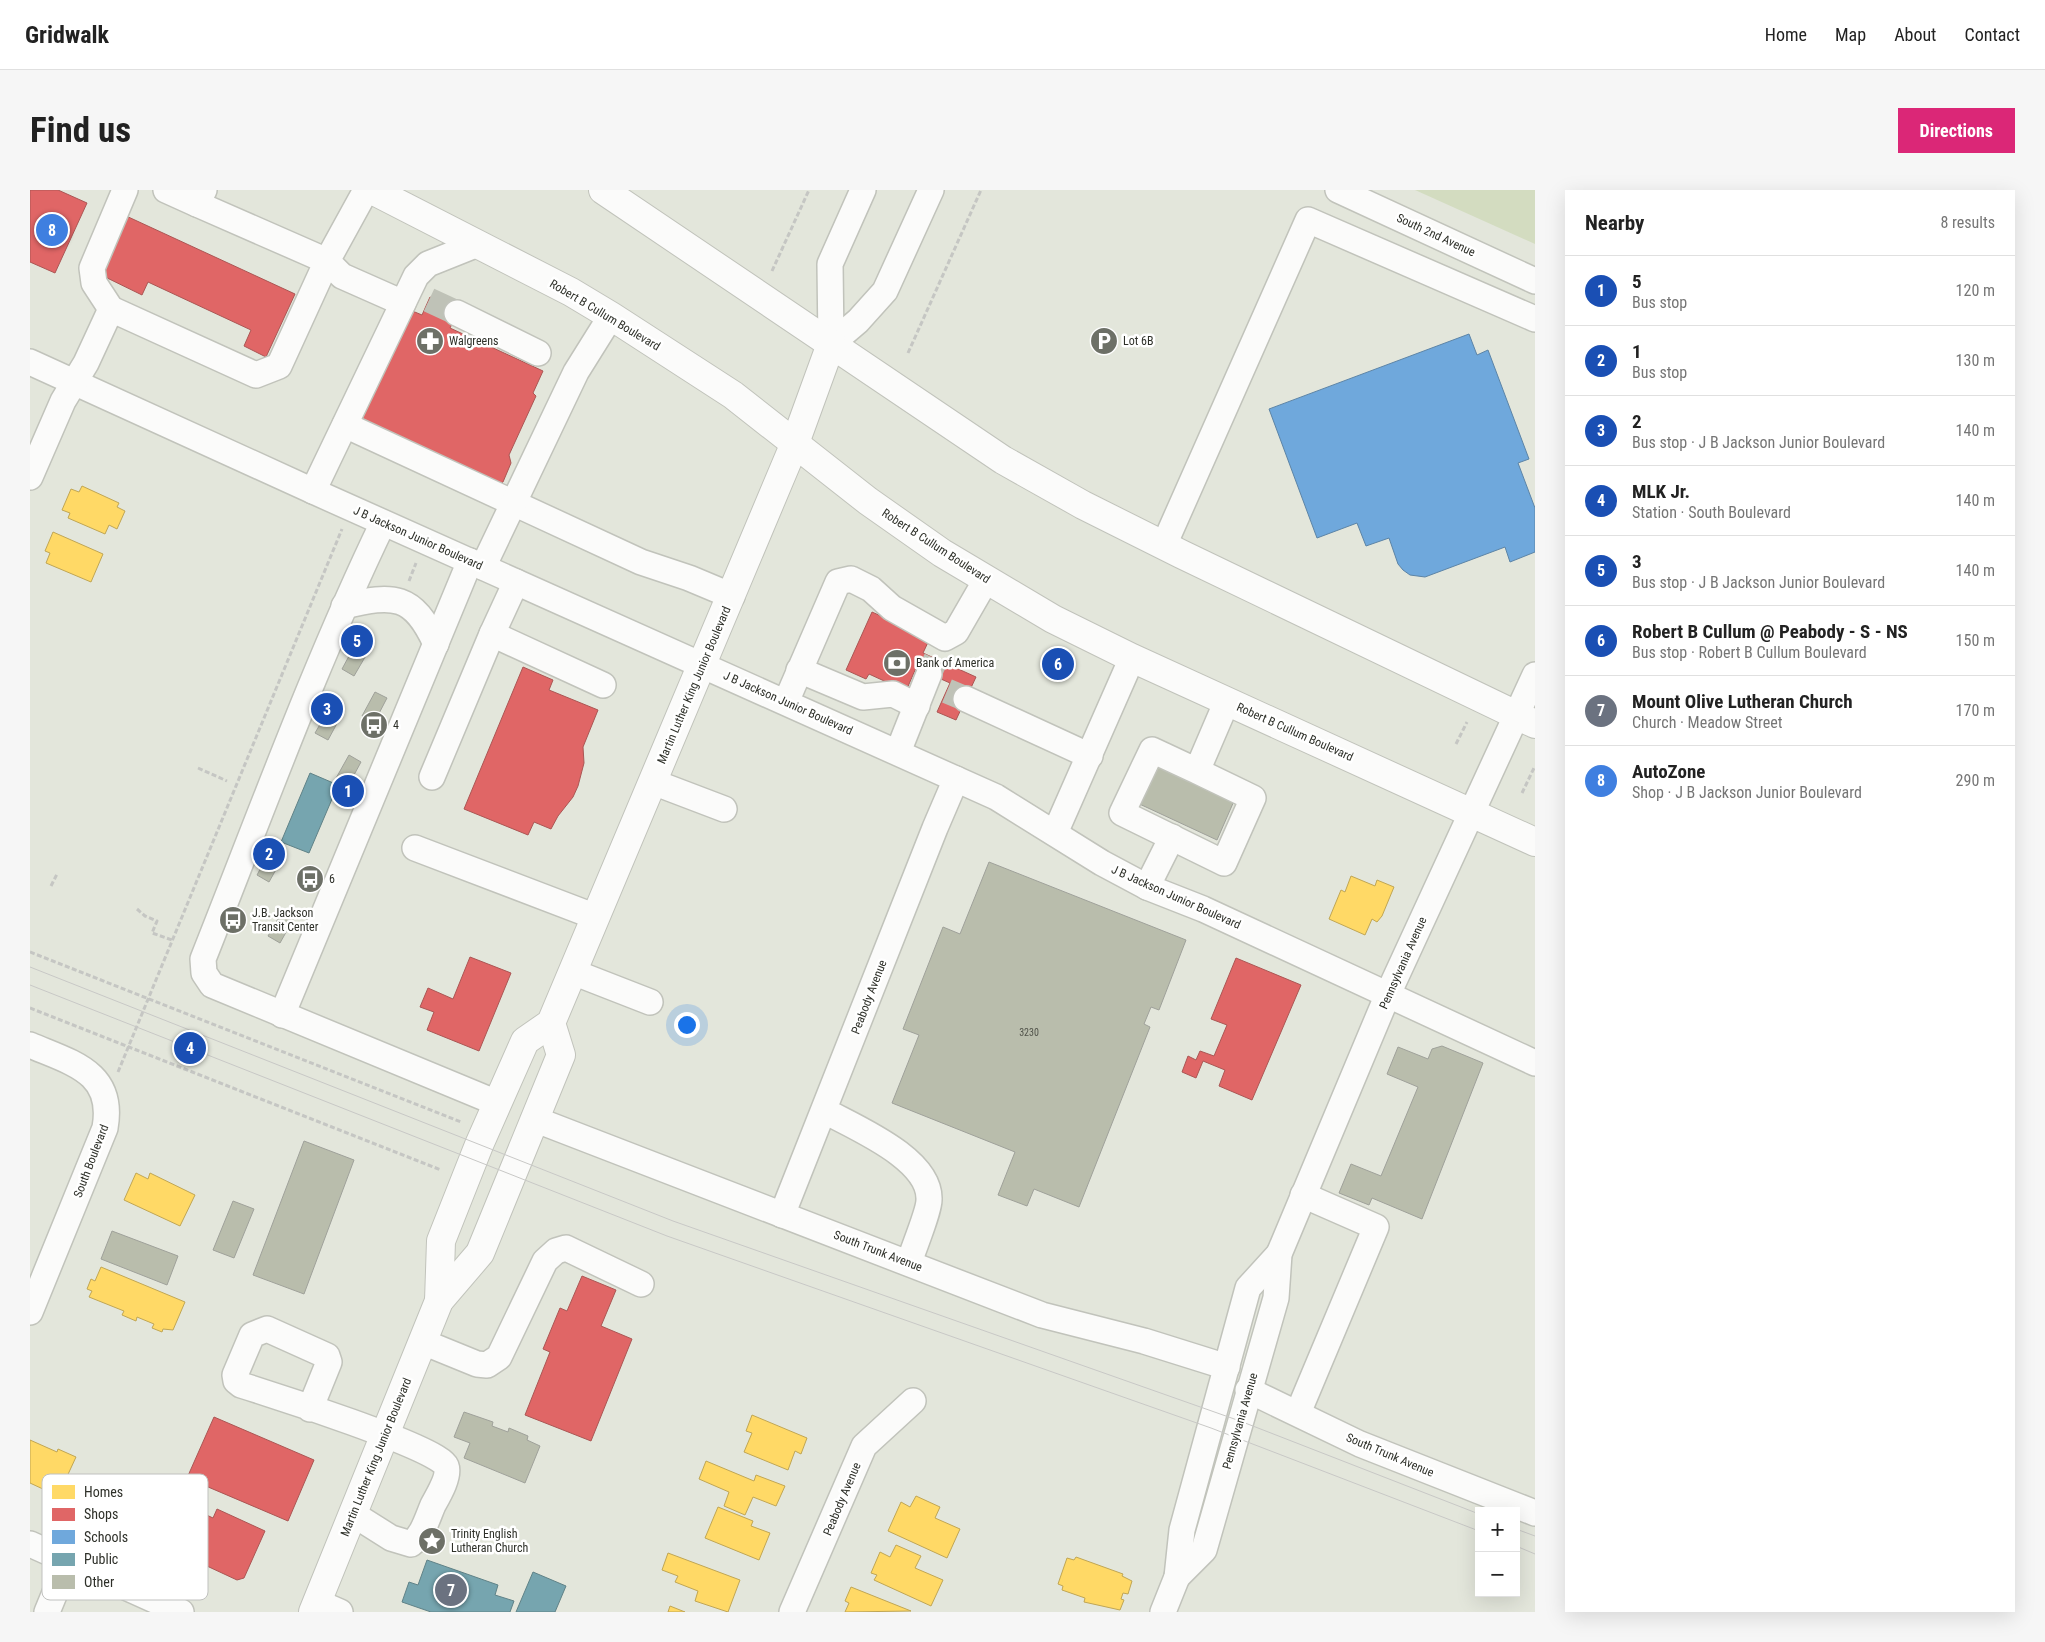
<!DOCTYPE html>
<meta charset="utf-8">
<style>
body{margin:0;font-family:"Roboto Condensed",sans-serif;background:#f6f6f6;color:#222}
.controls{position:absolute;right:15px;bottom:15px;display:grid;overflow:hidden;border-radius:0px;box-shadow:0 5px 20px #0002}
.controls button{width:45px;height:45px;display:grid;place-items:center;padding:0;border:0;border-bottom:1px solid #e0e0e0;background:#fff;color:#222;font:25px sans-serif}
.you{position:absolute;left:656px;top:834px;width:18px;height:18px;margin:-12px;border:4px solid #fff;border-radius:50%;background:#1a73e8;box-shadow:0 0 0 8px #1a73e833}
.badge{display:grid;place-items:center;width:32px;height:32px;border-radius:50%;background:#db2777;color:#fff;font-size:16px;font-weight:700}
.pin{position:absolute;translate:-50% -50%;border:2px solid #fff;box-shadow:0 1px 5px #0006}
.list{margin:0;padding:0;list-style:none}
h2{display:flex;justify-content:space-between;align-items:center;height:65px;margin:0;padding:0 20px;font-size:21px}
h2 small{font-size:16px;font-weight:400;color:#767676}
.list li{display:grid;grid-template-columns:32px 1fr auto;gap:15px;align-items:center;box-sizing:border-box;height:70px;padding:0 20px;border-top:1px solid #e0e0e0}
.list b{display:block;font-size:19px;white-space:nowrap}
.list p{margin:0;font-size:16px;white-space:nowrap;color:#767676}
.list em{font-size:16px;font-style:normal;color:#767676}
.map{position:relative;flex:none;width:1505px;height:1422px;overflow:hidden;border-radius:0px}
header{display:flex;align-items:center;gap:30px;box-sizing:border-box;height:70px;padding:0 25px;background:#fff;border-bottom:1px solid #e0e0e0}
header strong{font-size:24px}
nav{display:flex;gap:28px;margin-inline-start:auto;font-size:18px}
.intro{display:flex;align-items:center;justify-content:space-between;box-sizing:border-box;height:120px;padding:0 30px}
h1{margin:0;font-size:35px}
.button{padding:12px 22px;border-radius:0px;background:#db2777;color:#fff;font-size:18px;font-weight:700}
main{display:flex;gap:30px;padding:0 30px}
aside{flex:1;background:#fff;border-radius:0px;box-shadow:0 5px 20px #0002}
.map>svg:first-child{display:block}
.green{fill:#d3dcc0}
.homes{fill:#ffd966;stroke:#c0a654}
.shops{fill:#e06666;stroke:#ab5654}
.schools{fill:#6fa8dc;stroke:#5c84a6}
.public{fill:#76a5af;stroke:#608287}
.building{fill:#b9bdac;stroke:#9fa19a}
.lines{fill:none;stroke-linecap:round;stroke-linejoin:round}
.minor-tunnel{stroke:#bfc2b7;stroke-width:25;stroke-dasharray:25 12;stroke-linecap:butt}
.minor-casing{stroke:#c1c3bb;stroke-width:28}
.major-casing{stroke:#c1c3bb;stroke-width:30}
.path{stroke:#c5c6c3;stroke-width:3;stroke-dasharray:5 2.5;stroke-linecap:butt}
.minor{stroke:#fbfbfa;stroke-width:25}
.major{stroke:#fbfbfa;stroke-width:28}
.tram{stroke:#c8c8c6;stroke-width:1}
.labels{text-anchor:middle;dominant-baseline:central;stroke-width:5;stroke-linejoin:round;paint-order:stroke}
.number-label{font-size:10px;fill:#51534a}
.street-label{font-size:12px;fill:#2e3029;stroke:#fff}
.poi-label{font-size:12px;fill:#2e3029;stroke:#fff;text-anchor:start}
.key{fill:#fff;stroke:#c0c1bf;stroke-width:1}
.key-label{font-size:14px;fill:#2e3029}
</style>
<header>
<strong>Gridwalk</strong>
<nav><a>Home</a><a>Map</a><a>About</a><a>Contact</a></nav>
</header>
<div class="intro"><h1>Find us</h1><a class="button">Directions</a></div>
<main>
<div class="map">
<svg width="1505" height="1422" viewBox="0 0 1505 1422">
<rect width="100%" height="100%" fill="#e3e6db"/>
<polygon class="green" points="1385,0 1505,0 1505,54"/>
<g class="homes">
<polygon points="52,296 89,313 87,317 95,321 87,339 79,335 75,344 38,328 40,323 32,320 41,299 49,302"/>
<polygon points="23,342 73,364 61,392 16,373 20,363 15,361"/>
<polygon points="1321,686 1345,696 1347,690 1364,697 1352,726 1347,732 1342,729 1335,745 1299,729 1311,700 1315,702"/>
<polygon points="106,983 118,989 120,983 165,1005 150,1036 94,1010"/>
<polygon points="71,1077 155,1112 143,1140 133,1139 132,1142 122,1138 124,1134 107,1127 106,1131 92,1125 94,1121 59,1107 62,1101 57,1099 61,1089 65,1091"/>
<polygon points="722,1225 777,1248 771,1264 765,1261 758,1280 714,1262 722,1243 716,1241"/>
<polygon points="0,1250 27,1262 28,1259 46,1267 28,1306 0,1293"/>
<polygon points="676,1271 724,1291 726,1285 755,1296 746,1316 723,1307 715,1325 694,1316 699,1302 669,1289"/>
<polygon points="886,1306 910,1317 905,1328 930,1339 917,1368 858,1341 871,1312 880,1317"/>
<polygon points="688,1317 723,1331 721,1336 740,1343 729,1370 675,1348"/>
<polygon points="866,1355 891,1366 885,1378 913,1390 901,1416 844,1390 847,1385 841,1383 850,1362 860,1367"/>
<polygon points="638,1363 710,1390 698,1422 665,1411 668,1401 645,1392 648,1386 632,1380"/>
<polygon points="1046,1367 1093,1384 1092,1386 1102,1391 1098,1404 1093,1403 1091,1409 1094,1410 1090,1420 1054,1412 1055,1408 1032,1400 1033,1396 1028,1394 1037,1368 1044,1370"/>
<polygon points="821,1397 881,1421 815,1422 819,1413 815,1411"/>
<polygon points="640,1416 655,1422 638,1422"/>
</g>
<g class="shops">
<polygon points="0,0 28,0 57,13 25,83 0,72"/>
<polygon points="94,25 265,104 236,167 214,156 221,140 118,92 112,105 67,83"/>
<polygon points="400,107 429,120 420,138 513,181 503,203 506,206 479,265 481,273 473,292 466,297 330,229 380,120 392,125"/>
<polygon points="842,422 900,448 893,463 946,487 926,530 907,522 920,493 886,478 876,501 839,484 836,489 816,480"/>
<polygon points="493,477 523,490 519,500 568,520 553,557 554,573 548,596 543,607 528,626 521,639 504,632 498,645 434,619"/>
<polygon points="440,767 481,783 449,861 397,840 404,822 390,817 398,798 423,809"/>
<polygon points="1206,768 1271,795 1222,910 1189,896 1195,880 1173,871 1166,888 1152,882 1158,866 1166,870 1170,861 1184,866 1197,835 1181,829"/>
<polygon points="552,1086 586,1100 571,1136 602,1149 561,1251 495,1225 520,1162 513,1159 530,1118 537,1121"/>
<polygon points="184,1227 284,1270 258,1331 157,1288"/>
<polygon points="125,1301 183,1328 187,1319 235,1341 214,1388 207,1390 106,1343"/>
</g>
<polygon class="schools" points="1439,144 1447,165 1458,160 1499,269 1488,273 1505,318 1505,362 1480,372 1475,357 1395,387 1380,385 1373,380 1368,374 1359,348 1336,356 1327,333 1287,348 1239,219"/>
<g class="public">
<polygon points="280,583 308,595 279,663 251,652"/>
<polygon points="397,1370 468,1395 465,1405 484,1411 480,1422 401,1422 372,1412 379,1392 388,1395"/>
<polygon points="503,1382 536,1396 525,1422 486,1422"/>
</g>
<g class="building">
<polygon points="325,455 338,462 324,486 312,479"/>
<polygon points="345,502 357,508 344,533 332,526"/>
<polygon points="299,519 311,526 298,550 285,543"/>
<polygon points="319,565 331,572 318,596 305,590"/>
<polygon points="1121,572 1204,611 1187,650 1103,611"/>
<polygon points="240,661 253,667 239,692 227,685"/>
<polygon points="959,672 1156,750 1129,820 1121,817 1114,834 1120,837 1049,1017 1004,999 997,1016 968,1005 985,962 862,913 889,845 873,839 913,737 930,744"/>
<polygon points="252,722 264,728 250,753 238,746"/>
<polygon points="1412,856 1453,873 1392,1029 1342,1008 1339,1015 1309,1003 1321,974 1351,986 1388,897 1357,884 1368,857 1398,869 1402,859"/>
<polygon points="274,951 324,970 274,1104 223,1085"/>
<polygon points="203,1011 224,1019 204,1068 183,1060"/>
<polygon points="82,1041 148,1066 137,1095 71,1069"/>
<polygon points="434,1222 463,1232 462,1236 478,1242 479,1238 498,1246 497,1250 510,1256 495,1293 434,1268 440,1253 424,1247"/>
</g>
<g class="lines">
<g class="minor-tunnel">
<polyline points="399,110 427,123"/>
<polyline points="899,484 906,469"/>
<polyline points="917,501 936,509"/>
</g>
<g class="minor-casing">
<g id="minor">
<polyline points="95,0 62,78 64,93 81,119 226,185 249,176 297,71 167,14"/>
<polyline points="136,0 167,14 174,0"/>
<polyline points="336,0 297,71 312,86 373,113"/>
<polyline points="1308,0 1505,91"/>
<polyline points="427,123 508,163"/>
<polyline points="801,154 828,131 855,101 901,0"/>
<polyline points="801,154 800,74 833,0"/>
<polyline points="0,172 283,301 966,607 1072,673 1117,697 1173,719 1505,873"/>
<polyline points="315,235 611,372 659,388 702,406"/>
<polyline points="0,287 33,211 56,173 81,119"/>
<polyline points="283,301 386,86 398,74 448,54"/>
<path d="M 353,333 C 285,474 231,623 173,769 L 174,783 L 182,795 L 467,913"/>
<polyline points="1134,355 1278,30 1505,129"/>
<polyline points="453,377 546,182 581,126"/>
<path d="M 314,416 C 364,404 383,404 406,454"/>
<polyline points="462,444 573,495"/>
<polyline points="769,480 833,507 863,504 887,516"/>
<polyline points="936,509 1060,566"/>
<polyline points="756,512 808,392 821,389 841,399 862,418 915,448 926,442 956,390"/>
<polyline points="868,562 899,484"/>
<polyline points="1167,581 1223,608 1194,673 1092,623 1122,560 1167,581 1197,511"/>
<polyline points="402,587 462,444 486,392"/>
<polyline points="623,592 694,619"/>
<polyline points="1025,643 1102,468"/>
<polyline points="385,658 566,727"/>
<polyline points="1117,697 1142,647"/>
<polyline points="543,782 620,812"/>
<polyline points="252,825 440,371"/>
<path d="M 0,855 C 42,873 85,882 75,938 L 0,1122"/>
<path d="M 795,921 C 826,938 901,969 899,1010 C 899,1022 883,1059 879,1073"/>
<polyline points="504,929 1012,1125 1114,1151 1197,1177"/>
<polyline points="752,1025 905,638 926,589"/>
<polyline points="393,1152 447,1174 457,1175 469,1167 515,1071 526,1061 536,1058 611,1094"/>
<polyline points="1218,1200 1330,1254 1505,1323"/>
<path d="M 280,1219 L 299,1172 L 297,1166 L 237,1139 L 222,1145 L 205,1185 L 206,1191 L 211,1195 C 240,1204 409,1258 416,1276 C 420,1286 408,1306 403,1315 C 397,1329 393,1345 381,1354 L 361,1348 L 323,1324"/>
<polyline points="1268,1223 1346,1037 1273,1005"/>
<polyline points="0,1354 151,1422"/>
<polyline points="1147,1387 1174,1360 1246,1108 1249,1064 1358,804 1505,485"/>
<polyline points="287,1412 310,1422"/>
<polyline points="17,1422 38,1371"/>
<polyline points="762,1422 834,1256 883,1211"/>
<polyline points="1133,1422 1147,1387 1152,1340 1218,1098 1249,1064"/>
</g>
</g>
<g class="major-casing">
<g id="major">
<polyline points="342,0 541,102 581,126 703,205 838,311 912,363 1023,429 1102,468 1505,652"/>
<polyline points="573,0 973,270 1053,315 1151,364 1505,534"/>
<polyline points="409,1111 411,1051 449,955 495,851 521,833 765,253 801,154"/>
<polyline points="283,1422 409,1111 450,1063 531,865 521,833"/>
</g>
</g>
<g class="path">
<polyline points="742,81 779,0"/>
<polyline points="878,163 951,0"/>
<polyline points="379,391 386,373"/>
<polyline points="1426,554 1437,532"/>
<polyline points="168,578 197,591"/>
<polyline points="1492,603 1504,578"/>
<polyline points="21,696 27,684"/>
<polyline points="107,719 115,726 127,731 122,743 142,750"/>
<polyline points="0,762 431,932"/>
<polyline points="0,818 411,980"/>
<polyline points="88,882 312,339"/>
</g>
<use href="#minor" class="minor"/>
<use href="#major" class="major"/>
<g class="tram">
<polyline points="0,777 643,1031 1210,1231 1449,1324"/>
<polyline points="0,795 637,1046 1181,1238 1449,1341"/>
<polyline points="1486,1339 1505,1346"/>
<polyline points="1486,1356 1505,1364"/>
</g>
</g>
<defs>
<g id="pharmacy-disc" transform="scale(1.4375)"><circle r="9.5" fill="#6d7067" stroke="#fff"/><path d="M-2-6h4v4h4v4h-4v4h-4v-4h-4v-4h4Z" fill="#fff"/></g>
<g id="parking-disc" transform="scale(1.4375)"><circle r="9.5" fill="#6d7067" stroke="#fff"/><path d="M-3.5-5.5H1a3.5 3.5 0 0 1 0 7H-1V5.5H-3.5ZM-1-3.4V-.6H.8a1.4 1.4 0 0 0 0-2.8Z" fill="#fff"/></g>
<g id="bank-disc" transform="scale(1.4375)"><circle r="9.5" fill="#6d7067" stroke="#fff"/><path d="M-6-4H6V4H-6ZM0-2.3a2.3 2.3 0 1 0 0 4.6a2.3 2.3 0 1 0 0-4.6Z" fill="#fff"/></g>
<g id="bus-disc" transform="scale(1.4375)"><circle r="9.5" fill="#6d7067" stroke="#fff"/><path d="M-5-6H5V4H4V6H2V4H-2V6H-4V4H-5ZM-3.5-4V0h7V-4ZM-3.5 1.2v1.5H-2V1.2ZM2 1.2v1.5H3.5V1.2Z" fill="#fff"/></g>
<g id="sight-disc" transform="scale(1.4375)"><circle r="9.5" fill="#6d7067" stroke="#fff"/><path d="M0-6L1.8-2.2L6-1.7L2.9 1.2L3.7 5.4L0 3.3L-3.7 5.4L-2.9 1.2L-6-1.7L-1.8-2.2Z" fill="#fff"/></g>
</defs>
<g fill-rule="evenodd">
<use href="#pharmacy-disc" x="400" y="151"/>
<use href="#parking-disc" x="1074" y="151"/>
<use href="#bank-disc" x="867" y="473"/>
<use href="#bus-disc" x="344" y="535"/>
<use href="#bus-disc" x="280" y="689"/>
<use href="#bus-disc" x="203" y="730"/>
<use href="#sight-disc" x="402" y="1351"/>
</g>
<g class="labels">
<g class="number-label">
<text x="999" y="842">3230</text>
</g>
<g class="street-label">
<text transform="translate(1406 45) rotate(25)">South 2nd Avenue</text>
<text transform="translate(575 125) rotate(31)">Robert B Cullum Boulevard</text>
<text transform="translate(388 348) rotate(24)">J B Jackson Junior Boulevard</text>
<text transform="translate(906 356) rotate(33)">Robert B Cullum Boulevard</text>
<text transform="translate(664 495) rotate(-67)">Martin Luther King Junior Boulevard</text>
<text transform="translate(758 513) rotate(24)">J B Jackson Junior Boulevard</text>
<text transform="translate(1265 542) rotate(24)">Robert B Cullum Boulevard</text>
<text transform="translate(1146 707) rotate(24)">J B Jackson Junior Boulevard</text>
<text transform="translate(1373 773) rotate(-66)">Pennsylvania Avenue</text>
<text transform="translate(839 807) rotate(-69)">Peabody Avenue</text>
<text transform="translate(61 971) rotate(-69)">South Boulevard</text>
<text transform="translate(848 1061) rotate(21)">South Trunk Avenue</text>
<text transform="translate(1210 1231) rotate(-74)">Pennsylvania Avenue</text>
<text transform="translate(1360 1265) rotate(23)">South Trunk Avenue</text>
<text transform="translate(346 1267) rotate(-68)">Martin Luther King Junior Boulevard</text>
<text transform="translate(812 1309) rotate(-67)">Peabody Avenue</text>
</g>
<g class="poi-label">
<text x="419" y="151">Walgreens</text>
<text x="1093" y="151">Lot 6B</text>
<text x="886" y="473">Bank of America</text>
<text x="363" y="535">4</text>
<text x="299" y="689">6</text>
<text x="222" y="723">J.B. Jackson<tspan x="222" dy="14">Transit Center</tspan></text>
<text x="421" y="1344">Trinity English<tspan x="421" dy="14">Lutheran Church</tspan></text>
</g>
</g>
<rect x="12" y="1284" width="166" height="126" rx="8" class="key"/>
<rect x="22" y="1295" width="23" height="14" fill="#ffd966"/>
<rect x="22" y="1318" width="23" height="13" fill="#e06666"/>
<rect x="22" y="1340" width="23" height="14" fill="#6fa8dc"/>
<rect x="22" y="1363" width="23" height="13" fill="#76a5af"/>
<rect x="22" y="1385" width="23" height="14" fill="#b9bdac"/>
<g class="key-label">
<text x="54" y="1307">Homes</text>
<text x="54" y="1329">Shops</text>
<text x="54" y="1352">Schools</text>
<text x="54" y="1374">Public</text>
<text x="54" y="1397">Other</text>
</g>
</svg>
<div class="controls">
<button>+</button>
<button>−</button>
</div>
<div class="you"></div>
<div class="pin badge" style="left:318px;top:601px;background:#1a4fb4">1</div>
<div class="pin badge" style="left:239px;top:664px;background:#1a4fb4">2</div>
<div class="pin badge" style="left:297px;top:519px;background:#1a4fb4">3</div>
<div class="pin badge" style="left:160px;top:858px;background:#1a4fb4">4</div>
<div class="pin badge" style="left:327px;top:451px;background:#1a4fb4">5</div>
<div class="pin badge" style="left:1028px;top:474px;background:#1a4fb4">6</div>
<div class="pin badge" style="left:421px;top:1400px;background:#6b7280">7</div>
<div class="pin badge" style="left:22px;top:40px;background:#3f7fe0">8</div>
</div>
<aside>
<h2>Nearby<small>8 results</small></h2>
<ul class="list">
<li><span class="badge" style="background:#1a4fb4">1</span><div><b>5</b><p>Bus stop</p></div><em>120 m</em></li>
<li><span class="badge" style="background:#1a4fb4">2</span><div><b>1</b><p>Bus stop</p></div><em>130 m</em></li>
<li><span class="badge" style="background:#1a4fb4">3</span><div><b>2</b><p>Bus stop · J B Jackson Junior Boulevard</p></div><em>140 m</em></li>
<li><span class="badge" style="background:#1a4fb4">4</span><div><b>MLK Jr.</b><p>Station · South Boulevard</p></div><em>140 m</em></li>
<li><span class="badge" style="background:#1a4fb4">5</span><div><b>3</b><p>Bus stop · J B Jackson Junior Boulevard</p></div><em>140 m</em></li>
<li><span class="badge" style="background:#1a4fb4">6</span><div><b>Robert B Cullum @ Peabody - S - NS</b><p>Bus stop · Robert B Cullum Boulevard</p></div><em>150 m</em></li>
<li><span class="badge" style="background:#6b7280">7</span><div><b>Mount Olive Lutheran Church</b><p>Church · Meadow Street</p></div><em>170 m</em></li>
<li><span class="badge" style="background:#3f7fe0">8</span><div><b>AutoZone</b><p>Shop · J B Jackson Junior Boulevard</p></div><em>290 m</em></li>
</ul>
</aside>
</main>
